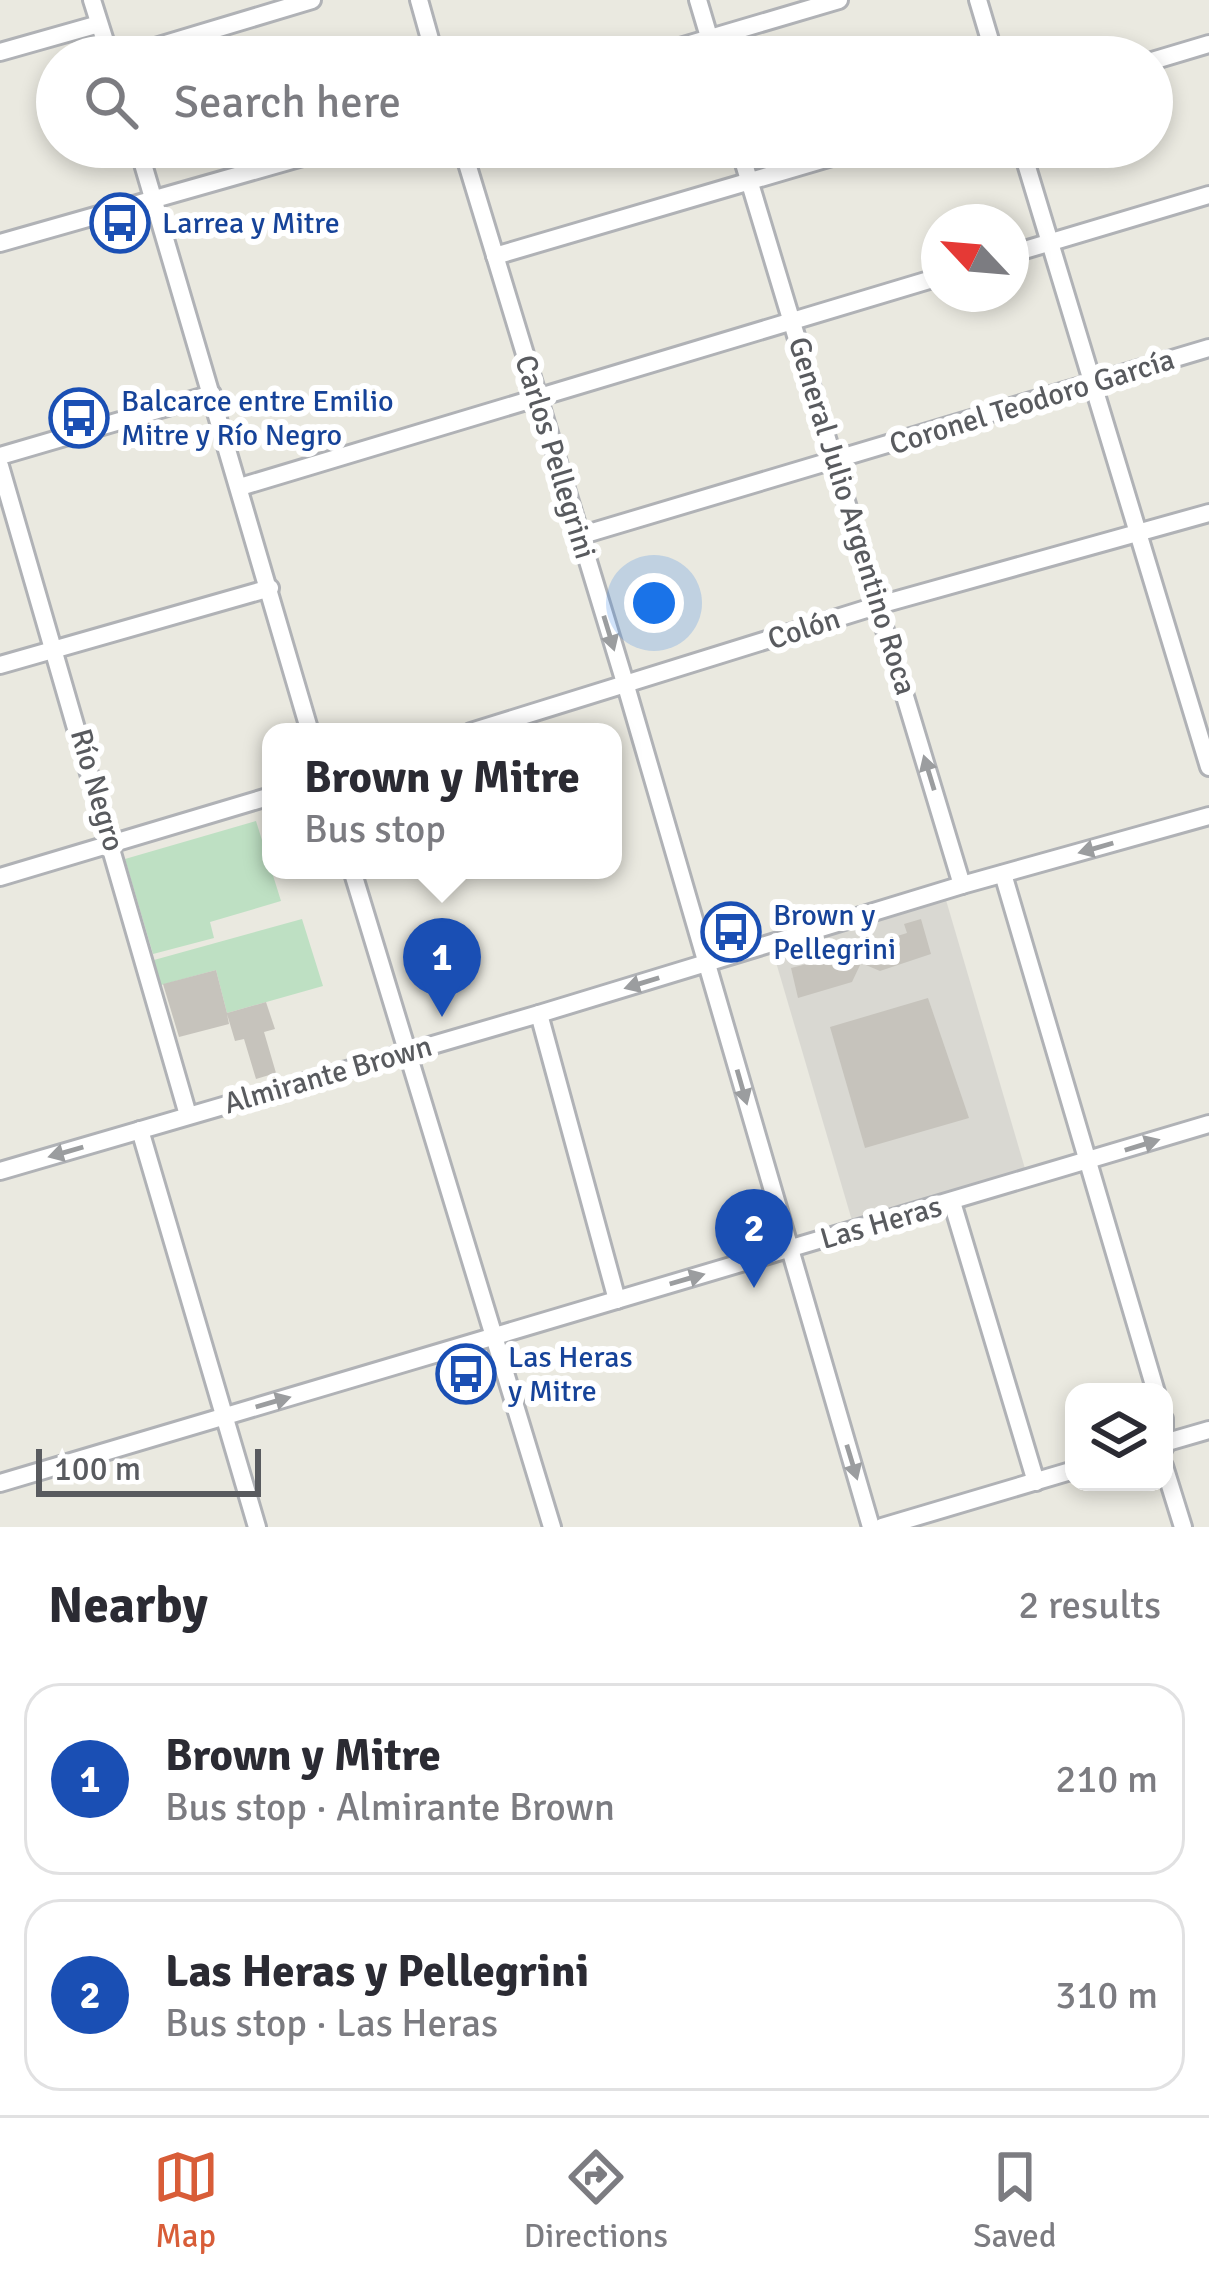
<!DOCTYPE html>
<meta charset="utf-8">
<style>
body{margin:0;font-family:Signika,sans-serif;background:#f2f2f3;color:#2b2b33}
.controls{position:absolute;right:36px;bottom:36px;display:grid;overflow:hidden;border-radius:24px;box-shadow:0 6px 18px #0003}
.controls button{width:108px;height:108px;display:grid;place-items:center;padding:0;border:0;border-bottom:3px solid #e1e1e2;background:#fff;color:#2b2b33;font:60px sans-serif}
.compass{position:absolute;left:921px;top:204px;width:108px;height:108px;border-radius:50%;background:#fff;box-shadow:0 6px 18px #0003;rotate:296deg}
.scale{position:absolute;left:36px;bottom:30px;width:225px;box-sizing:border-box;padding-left:12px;border:6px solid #595b5f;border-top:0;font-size:33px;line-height:42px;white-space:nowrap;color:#595b5f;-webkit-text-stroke:9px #fff;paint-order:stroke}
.you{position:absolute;left:654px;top:603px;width:42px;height:42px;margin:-30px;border:9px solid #fff;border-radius:50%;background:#1a73e8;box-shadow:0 0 0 18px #1a73e833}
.badge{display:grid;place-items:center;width:78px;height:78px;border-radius:50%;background:#d85d38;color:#fff;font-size:39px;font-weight:700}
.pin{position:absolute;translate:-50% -99px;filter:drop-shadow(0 3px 6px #0008)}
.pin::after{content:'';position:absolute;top:63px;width:42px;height:36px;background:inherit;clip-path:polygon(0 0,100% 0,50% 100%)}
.popup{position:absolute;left:262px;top:723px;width:360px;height:156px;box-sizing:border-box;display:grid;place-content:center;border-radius:24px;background:#fff;filter:drop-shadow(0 3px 9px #0005);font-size:39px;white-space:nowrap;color:#7c7c81}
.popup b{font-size:45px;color:#2b2b33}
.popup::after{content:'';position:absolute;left:50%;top:100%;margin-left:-24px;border:24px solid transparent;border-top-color:#fff}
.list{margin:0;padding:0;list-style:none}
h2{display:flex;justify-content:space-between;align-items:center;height:156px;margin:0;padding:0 48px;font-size:51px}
h2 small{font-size:39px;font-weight:400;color:#7c7c81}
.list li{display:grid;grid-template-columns:78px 1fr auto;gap:36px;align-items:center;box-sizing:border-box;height:192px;margin:0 24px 24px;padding:0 24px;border:3px solid #e1e1e2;border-radius:36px}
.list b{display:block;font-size:45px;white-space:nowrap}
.list p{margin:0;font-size:39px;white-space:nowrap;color:#7c7c81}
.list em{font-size:39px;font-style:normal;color:#7c7c81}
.icon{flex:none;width:66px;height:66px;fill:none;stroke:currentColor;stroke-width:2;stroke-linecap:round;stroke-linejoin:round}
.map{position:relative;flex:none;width:1209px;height:1527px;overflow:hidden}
.search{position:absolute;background:#fff;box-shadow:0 6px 18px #0003;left:36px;right:36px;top:36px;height:132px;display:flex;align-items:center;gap:30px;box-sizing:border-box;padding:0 42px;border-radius:66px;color:#7c7c81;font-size:45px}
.sheet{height:588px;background:#fff}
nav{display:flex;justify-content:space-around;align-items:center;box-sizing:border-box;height:168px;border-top:3px solid #e1e1e2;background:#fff;font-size:33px;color:#7c7c81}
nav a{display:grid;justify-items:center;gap:6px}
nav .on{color:#d85d38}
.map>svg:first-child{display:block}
.industrial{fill:#d9d8d2}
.green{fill:#bee0c3}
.building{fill:#c6c3bc}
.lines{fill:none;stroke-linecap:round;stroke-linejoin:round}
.minor-casing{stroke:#b0b2b6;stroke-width:22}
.minor{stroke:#fff;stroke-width:16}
.oneway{fill:#9b9d9f}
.labels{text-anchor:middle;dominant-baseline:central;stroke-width:12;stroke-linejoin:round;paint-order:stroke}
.transit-label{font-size:30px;fill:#164399;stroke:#fff;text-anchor:start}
.street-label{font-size:30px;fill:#595b5f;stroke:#fff}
</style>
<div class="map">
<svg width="1209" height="1527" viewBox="0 0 1209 1527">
<rect width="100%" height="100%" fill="#eae9e0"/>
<polygon class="industrial" points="946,900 1026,1172 853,1224 773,952"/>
<g class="green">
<polygon points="256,821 281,901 210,922 214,938 153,954 125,859"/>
<polygon points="302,919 323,986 227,1013 216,970 161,985 154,960"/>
</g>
<g class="building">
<polygon points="921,919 931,954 880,971 861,963 852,982 798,998 791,968 827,959 825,948 847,942 849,951 907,933 904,924"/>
<polygon points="216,970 227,1013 266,1002 275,1029 264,1032 276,1073 256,1079 244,1039 235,1041 227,1014 229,1024 179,1037 163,984"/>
<polygon points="928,998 969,1118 865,1148 830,1027"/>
</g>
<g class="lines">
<g class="minor-casing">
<g id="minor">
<polyline points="92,0 110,57"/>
<polyline points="419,0 435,57"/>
<polyline points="698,0 715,57"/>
<polyline points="978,0 995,57"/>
<polyline points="0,52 99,24"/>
<polyline points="122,57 312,0"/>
<polyline points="646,57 839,0"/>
<polyline points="1152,61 1209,44"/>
<polyline points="138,147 310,732"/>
<polyline points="462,147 626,686 871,1527"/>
<polyline points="739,147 962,885"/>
<polyline points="1021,147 1209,767"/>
<polyline points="0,243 338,147"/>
<polyline points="1011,254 1209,195"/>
<polyline points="495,256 866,147"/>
<polyline points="0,456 212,394"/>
<polyline points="0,466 188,1115"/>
<polyline points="240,487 939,277"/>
<polyline points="579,536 1209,348"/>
<polyline points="0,665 270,588"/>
<polyline points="471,732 879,605 1209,513"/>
<polyline points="352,870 552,1527"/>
<polyline points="1003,874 1156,1392"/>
<polyline points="0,877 271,796"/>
<polyline points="539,1014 617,1300"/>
<polyline points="140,1130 257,1527"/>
<polyline points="0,1171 539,1014 962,885 1209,816"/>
<polyline points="952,1202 1036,1482"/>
<polyline points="1164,1419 1164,1448"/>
<polyline points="1164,1443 1209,1430"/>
<polyline points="1164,1466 1183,1527"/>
<polyline points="0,1483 1209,1124"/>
<polyline points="882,1527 1074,1470"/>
</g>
</g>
<use href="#minor" class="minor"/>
</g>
<defs><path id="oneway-solid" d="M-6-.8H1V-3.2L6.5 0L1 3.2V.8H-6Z" transform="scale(3)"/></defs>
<g class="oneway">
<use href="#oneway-solid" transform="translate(609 633) rotate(73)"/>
<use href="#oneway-solid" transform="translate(929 773) rotate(-107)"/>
<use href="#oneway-solid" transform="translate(1096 848) rotate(164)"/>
<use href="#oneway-solid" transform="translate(642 983) rotate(163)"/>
<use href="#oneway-solid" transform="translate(742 1087) rotate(74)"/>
<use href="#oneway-solid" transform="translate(1142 1145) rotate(-17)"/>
<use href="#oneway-solid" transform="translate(66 1152) rotate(164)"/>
<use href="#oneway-solid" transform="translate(687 1279) rotate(-16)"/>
<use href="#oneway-solid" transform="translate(273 1402) rotate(-16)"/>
<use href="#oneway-solid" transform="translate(852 1462) rotate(73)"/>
</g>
<defs>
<g id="bus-ring" transform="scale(3)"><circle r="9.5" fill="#fff" stroke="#1a4fb4" stroke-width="1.5"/><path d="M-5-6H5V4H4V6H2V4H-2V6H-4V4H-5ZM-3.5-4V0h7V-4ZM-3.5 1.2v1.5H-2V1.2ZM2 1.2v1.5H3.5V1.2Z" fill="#1a4fb4"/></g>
</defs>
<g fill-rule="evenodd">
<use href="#bus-ring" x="120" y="223"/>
<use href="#bus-ring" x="79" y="418"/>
<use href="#bus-ring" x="731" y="932"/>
<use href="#bus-ring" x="466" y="1374"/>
</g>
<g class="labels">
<g class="transit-label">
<text x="162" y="223">Larrea y Mitre</text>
<text x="121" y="401">Balcarce entre Emilio<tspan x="121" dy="34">Mitre y Río Negro</tspan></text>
<text x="773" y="915">Brown y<tspan x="773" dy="34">Pellegrini</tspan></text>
<text x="508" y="1357">Las Heras<tspan x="508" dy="34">y Mitre</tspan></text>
</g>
<g class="street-label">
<text transform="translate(1032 402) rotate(-17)">Coronel Teodoro García</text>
<text transform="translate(555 457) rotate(73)">Carlos Pellegrini</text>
<text transform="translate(852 516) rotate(73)">General Julio Argentino Roca</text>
<text transform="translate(804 629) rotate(-18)">Colón</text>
<text transform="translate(97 790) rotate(74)">Río Negro</text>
<text transform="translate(328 1075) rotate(-16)">Almirante Brown</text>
<text transform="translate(881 1223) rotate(-16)">Las Heras</text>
</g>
</g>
</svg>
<div class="controls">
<button><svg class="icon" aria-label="layers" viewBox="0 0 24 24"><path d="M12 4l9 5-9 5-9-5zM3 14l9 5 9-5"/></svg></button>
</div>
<svg class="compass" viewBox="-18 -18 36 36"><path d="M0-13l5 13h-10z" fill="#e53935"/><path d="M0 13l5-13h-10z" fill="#7c7c81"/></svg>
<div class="scale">100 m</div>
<div class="you"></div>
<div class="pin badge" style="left:442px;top:1017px;background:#1a4fb4">1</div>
<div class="popup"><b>Brown y Mitre</b>Bus stop</div>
<div class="pin badge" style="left:754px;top:1288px;background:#1a4fb4">2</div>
<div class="search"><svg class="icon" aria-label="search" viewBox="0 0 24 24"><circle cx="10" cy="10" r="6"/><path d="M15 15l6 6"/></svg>Search here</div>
</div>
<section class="sheet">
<h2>Nearby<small>2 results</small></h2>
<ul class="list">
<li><span class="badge" style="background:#1a4fb4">1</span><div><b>Brown y Mitre</b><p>Bus stop · Almirante Brown</p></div><em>210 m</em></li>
<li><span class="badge" style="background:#1a4fb4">2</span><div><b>Las Heras y Pellegrini</b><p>Bus stop · Las Heras</p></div><em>310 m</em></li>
</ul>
</section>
<nav>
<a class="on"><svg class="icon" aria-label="map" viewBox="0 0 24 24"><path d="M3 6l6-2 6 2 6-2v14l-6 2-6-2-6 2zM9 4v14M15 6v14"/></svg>Map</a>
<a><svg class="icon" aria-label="directions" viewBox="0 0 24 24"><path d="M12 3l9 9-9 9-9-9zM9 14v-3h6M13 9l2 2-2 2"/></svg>Directions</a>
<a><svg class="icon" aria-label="saved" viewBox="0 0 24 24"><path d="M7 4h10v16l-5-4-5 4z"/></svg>Saved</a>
</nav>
